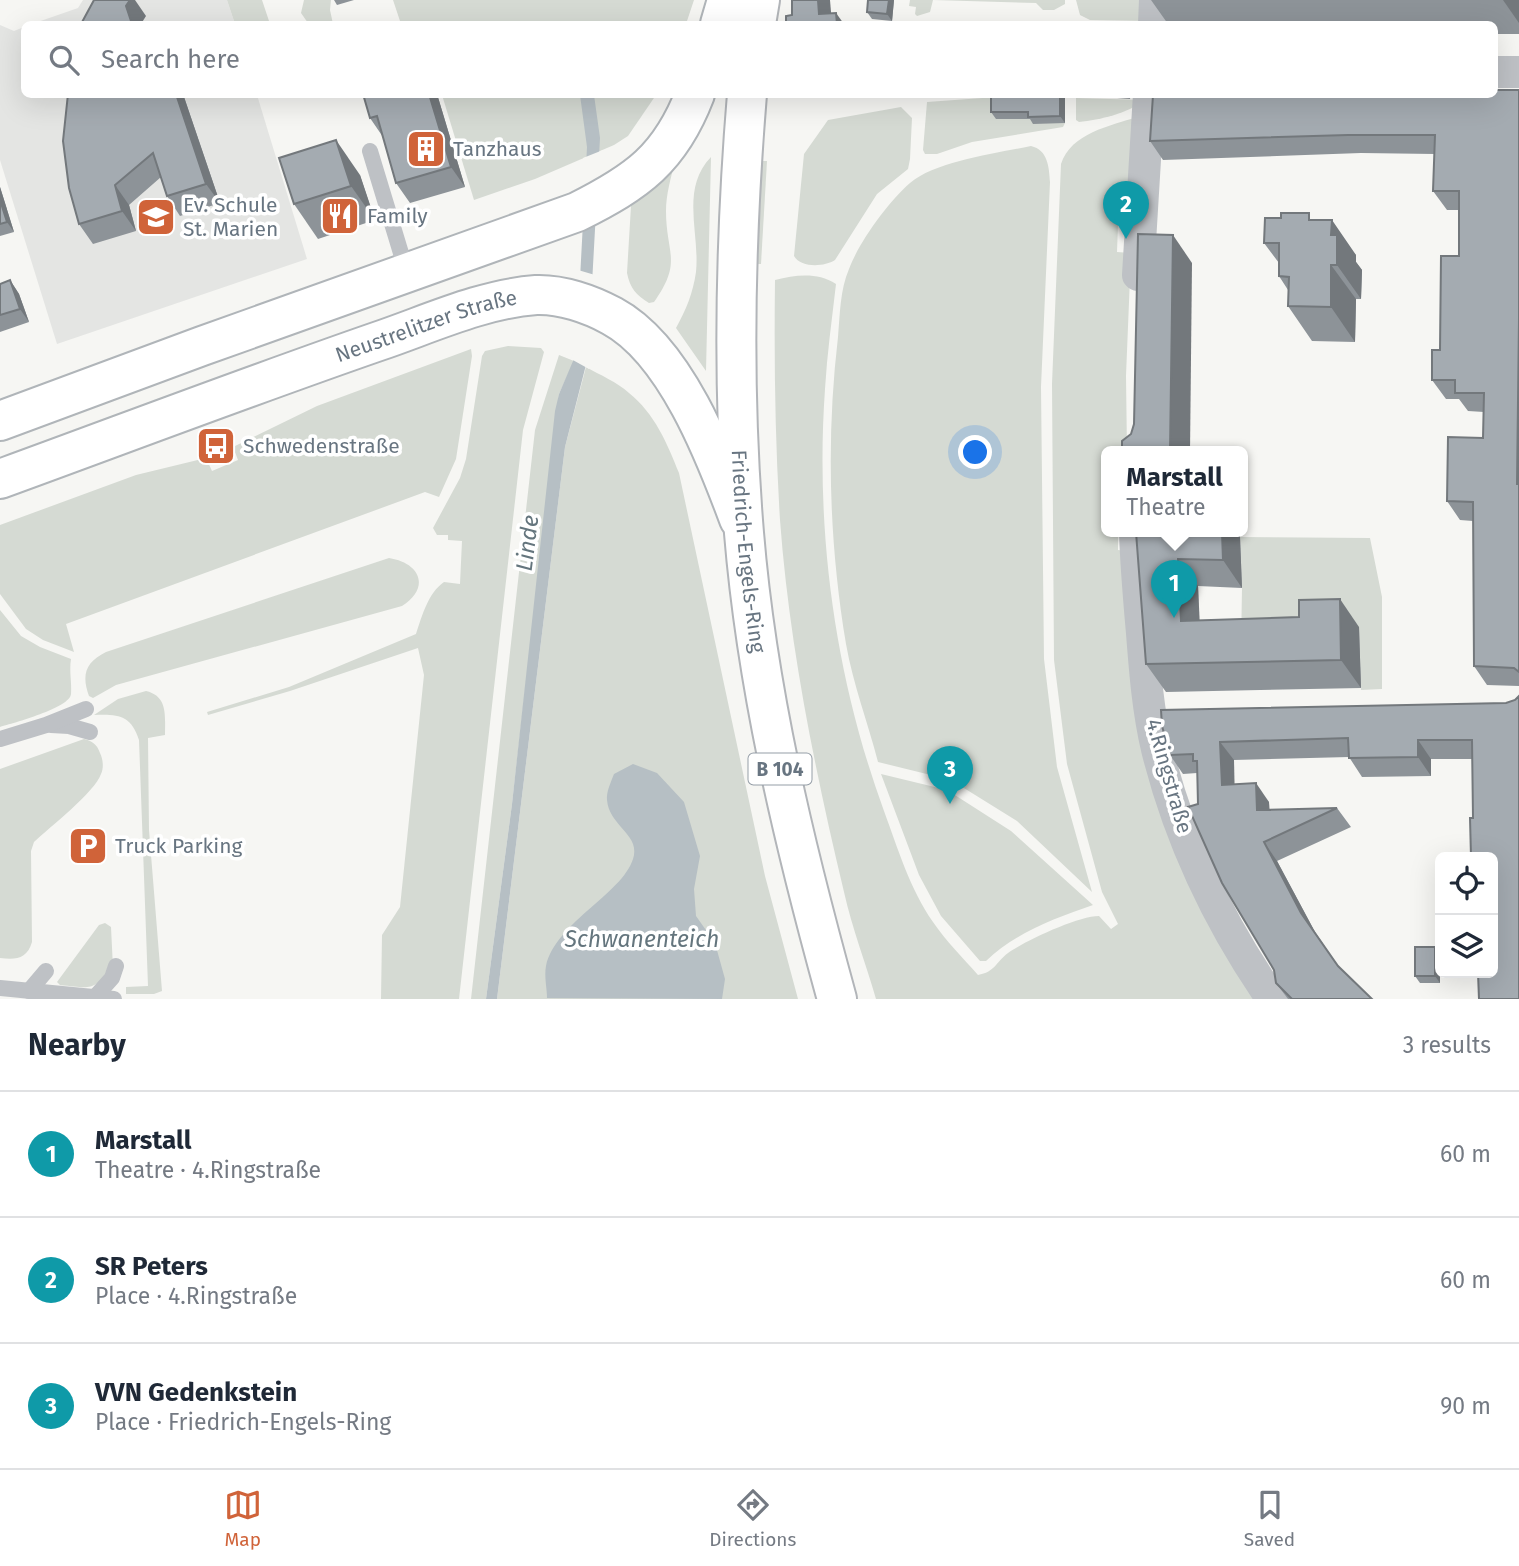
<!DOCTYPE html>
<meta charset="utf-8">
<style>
body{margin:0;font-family:"Fira Sans",sans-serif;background:#f6f6f7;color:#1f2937}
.controls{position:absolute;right:21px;bottom:21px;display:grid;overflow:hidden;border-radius:10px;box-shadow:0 7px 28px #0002}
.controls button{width:63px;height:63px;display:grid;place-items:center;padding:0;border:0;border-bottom:2px solid #e0e1e3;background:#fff;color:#1f2937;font:35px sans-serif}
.you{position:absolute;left:976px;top:453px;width:24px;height:24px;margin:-18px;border:5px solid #fff;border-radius:50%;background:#1a73e8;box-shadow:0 0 0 10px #1a73e833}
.badge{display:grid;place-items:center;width:46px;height:46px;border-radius:50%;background:#d06339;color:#fff;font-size:23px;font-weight:700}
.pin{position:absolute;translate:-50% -58px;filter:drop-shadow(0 2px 4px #0008)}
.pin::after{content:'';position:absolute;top:37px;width:24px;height:21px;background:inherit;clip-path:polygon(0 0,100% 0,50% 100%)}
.popup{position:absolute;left:1101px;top:446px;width:147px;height:91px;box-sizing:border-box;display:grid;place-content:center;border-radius:10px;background:#fff;filter:drop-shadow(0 2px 5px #0005);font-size:23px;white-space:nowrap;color:#747a83}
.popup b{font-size:26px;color:#1f2937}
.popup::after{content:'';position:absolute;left:50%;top:100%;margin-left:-14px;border:14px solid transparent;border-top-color:#fff}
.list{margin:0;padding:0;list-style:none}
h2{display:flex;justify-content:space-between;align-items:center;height:91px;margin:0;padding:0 28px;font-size:30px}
h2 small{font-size:23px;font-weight:400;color:#747a83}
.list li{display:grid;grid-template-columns:46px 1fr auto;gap:21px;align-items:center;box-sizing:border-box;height:126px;padding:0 28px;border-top:2px solid #e0e1e3}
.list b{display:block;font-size:26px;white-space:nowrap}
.list p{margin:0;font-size:23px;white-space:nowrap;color:#747a83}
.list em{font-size:23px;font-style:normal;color:#747a83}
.icon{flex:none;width:38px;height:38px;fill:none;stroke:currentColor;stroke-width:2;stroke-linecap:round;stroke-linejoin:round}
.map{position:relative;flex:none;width:1519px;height:999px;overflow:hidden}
.search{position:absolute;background:#fff;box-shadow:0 7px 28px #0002;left:21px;right:21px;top:21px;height:77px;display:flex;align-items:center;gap:18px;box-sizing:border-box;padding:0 24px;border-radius:10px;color:#747a83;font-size:26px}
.sheet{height:469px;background:#fff}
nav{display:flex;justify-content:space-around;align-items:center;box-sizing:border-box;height:98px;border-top:2px solid #e0e1e3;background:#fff;font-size:19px;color:#747a83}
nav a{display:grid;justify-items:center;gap:4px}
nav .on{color:#d06339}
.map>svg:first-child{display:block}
.built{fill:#e4e5e3}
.green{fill:#d5dad3}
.water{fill:#b6bfc4}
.pier{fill:#f6f6f3;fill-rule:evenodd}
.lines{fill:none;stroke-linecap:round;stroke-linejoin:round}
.secondary-casing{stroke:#b0b5b9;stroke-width:42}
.primary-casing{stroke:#b2b5b9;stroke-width:42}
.service{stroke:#bec1c5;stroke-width:16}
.minor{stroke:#bec1c5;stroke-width:32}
.secondary{stroke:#fff;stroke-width:38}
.primary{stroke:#fff;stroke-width:38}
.wall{fill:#8d9398}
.shaded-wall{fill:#73787c}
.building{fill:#a4abb1;stroke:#73787c;stroke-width:2}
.labels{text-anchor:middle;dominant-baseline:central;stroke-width:7;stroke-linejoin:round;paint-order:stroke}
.shield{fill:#fff;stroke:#959ea7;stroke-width:2}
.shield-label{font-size:19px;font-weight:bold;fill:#687581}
.poi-label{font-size:21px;fill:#687581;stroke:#fff;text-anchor:start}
.street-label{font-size:21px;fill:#687581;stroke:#fff}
.water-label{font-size:23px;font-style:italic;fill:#64757d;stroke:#fff}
</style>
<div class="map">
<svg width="1519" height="999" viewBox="0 0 1519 999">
<rect width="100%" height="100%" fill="#f6f6f3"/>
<g class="built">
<polygon points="83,0 227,0 235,24 32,24 78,8"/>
<polygon points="0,25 14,31 24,27 24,94 257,95 307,259 57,344 0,160"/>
</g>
<g class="green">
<polygon points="227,0 262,0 270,24 235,24"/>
<polygon points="304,0 331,0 330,10 333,24 308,23 301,13"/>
<polygon points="393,0 694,0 686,24 401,24"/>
<polygon points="910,0 1065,0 1065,4 1054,10 1043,10 1036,3 933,0 930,12 917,16 915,14 916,7 909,6"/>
<polygon points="1076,0 1150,0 1149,21 1090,20 1080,15"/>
<polygon points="442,95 656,95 628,136 614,145 535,179 474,200"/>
<polygon points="996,97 1033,119 1065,123 1063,127 972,142 937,154 925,154 923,150 927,102"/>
<path d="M 1076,98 L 1145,100 C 1128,113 1100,120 1079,122 L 1076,120 Z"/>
<path d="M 901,107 L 912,118 L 910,159 L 908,169 L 877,194 L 835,260 C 824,267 801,268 794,256 L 804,154 L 828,120 Z"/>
<path d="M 1137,117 L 1132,224 L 1118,224 L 1117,252 L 1131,253 L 1126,376 L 1127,452 L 1106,452 L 1106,532 L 1118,532 L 1118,550 L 1127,551 L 1136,670 L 1260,999 L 876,999 C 866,964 852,928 844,892 C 815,771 789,643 780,520 C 775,440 774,360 775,280 C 796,275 817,272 836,284 C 832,319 827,354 825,389 C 815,532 835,677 884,811 C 898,849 910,889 933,922 C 946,941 963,958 978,975 C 995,972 995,963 1008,953 C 1025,941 1078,916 1099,916 L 1111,929 L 1118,924 L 1102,892 L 1067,764 L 1054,660 L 1052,384 L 1061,164 C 1071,133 1110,126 1137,117 Z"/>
<path d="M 1031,146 C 1048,150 1049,167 1050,182 L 1041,387 L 1044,659 L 1057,767 L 1092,892 L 1017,821 L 951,780 L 878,762 C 868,723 853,684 846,644 C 829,543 826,439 838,337 C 840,314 840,290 849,269 C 859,242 889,201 910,183 C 936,161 998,153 1031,146 Z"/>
<path d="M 711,157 L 706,371 L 676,328 C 686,310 693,293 696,272 C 700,233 680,189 711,157 Z"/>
<path d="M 675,161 C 671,178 666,194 666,211 C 666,254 683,261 654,302 L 649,303 C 636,295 630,288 627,273 L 631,206 L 634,199 Z"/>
<polygon points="755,161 767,161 761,264 753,264"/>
<path d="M 508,346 L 541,348 L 544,352 L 523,430 L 459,999 L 381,999 L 382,935 L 400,907 L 424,675 L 418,648 L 290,691 L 208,715 L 207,712 L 289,687 L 416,634 C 422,616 428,593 444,582 L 460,584 L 462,541 L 448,540 L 448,535 L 437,535 L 433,528 L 460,478 L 466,459 L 482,356 L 485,351 Z"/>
<polygon points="471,349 472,356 456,459 439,497 425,492 66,624 74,652 43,640 26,629 0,594 0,525 136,475 206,458 212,471 238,460 233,447 317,406"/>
<polygon points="559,355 574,361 559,394 512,804 486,999 471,999 535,430"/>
<path d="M 586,367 C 600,375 617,382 629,393 C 655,414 667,443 679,473 L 765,876 L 798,999 L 497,999 L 565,447 Z"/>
<polygon points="1240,537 1370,538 1382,597 1382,689 1361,690 1359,627 1241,647 1242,588"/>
<path d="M 389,558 C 420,563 431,587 402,606 L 116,685 L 93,698 L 89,696 C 81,674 86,662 106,652 Z"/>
<path d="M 0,610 L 21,636 L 40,647 L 71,659 C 69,671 72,683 71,694 C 70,708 13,723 0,727 Z"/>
<path d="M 146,691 C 168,696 165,716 165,735 L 148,738 L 149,830 L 162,991 L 154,994 L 126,994 L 126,987 L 148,986 L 139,740 C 131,715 118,714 94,715 L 118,699 Z"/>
<path d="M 84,739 C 92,741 97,744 100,753 C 103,759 104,768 101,774 C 95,792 50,827 34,842 L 31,851 L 32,942 C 27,959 16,960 0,958 L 0,769 Z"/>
<path d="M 881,774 L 947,790 L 1011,831 L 1093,905 C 1055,918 1015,933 986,961 L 980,961 L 941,916 L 919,875 Z"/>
<path d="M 105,923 L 111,927 L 113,968 C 91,992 91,988 60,985 L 57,982 L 99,925 Z"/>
</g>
<g class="water">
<polygon points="580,95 594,95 600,138 588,357 565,447 497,999 486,999 512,804 555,411 559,394 576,354 587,147"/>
<path d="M 633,764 L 657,773 L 684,802 L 700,856 L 694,889 L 696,916 L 715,943 L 725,979 L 722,999 L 547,998 C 547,989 544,976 546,966 C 556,921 627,892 634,855 C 638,834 609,825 607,800 C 606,792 611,782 614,774 Z"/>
</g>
<path class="pier" d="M 603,150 L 598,265 L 589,369 L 571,359 L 573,354 L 583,158 ZM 598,224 L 595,275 L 578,270 L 581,231 Z"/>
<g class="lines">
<g class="secondary-casing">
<g id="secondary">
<polyline points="720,24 727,0"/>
<path d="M 0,421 L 202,346 L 577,212 C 637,182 670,159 695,94"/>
<path id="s1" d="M 0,479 C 126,433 252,385 379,341 C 429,324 482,299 536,295 C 561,294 590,304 612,316 C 675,350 715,454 739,519"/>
</g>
</g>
<g class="primary-casing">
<g id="primary">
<polyline points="756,24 760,0"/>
<path id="s2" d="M 747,94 C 735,239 732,388 744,533 C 757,691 795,847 837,999"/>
</g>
</g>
<g class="service">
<polyline points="370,151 407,273"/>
<polyline points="51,725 69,726 90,732"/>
<polyline points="0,739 46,725 86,709"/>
<polyline points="0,988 114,999"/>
<polyline points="29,991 46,971"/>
<polyline points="95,997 112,978 116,966"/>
</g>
<g class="minor">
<polyline points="1154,24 1155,0"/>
<polyline points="1494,72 1519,72"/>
<polyline points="1138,275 1149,94"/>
<path d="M 1135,532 C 1136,566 1139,599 1142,633 C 1145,672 1148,711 1157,749 C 1179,838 1220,924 1272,999"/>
</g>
<use href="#secondary" class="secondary"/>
<use href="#primary" class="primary"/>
</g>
<g class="wall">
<polygon points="334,0 354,0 337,5"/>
<polygon points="868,0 894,0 892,21 872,19 867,12"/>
<polygon points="1151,0 1519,0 1519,34 1494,34 1494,24 1168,24"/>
<polygon points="1519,90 1519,686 1487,685 1474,666 1473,521 1460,520 1447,501 1483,438 1484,412 1468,411 1459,399 1446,399 1432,380 1440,350 1459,256 1459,210 1447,210 1433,191 1435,154 1361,153 1163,160 1150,141"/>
<polygon points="68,94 183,94 220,203 180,216 167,196 161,177 129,205 136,231 93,244 79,224"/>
<polygon points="363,94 437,94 465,187 410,203 396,183 383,137 370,118"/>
<polygon points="1114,94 1131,94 1130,99 1117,98"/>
<polygon points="1065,95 1065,123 1033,124 1030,119 996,119 991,112"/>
<polygon points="360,175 375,220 318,239 294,204"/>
<polygon points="0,187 14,232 0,236"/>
<polygon points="1281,218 1314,220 1356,255 1356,262 1362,270 1361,299 1356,299 1355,342 1312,341 1288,306 1288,290 1279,276 1279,263 1264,243"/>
<polygon points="10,280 19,294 29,322 0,332 0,284"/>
<polygon points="1136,532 1237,532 1240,537 1242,588 1198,586 1199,620 1359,627 1361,688 1166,692 1146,664"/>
<polygon points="1515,700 1493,973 1473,818 1473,759 1431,759 1431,776 1362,777 1349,757 1234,760 1234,784 1269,802 1269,810 1337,808 1351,827 1277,861 1315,932 1338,966 1372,999 1288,999 1276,983 1274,970 1198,804 1197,773 1183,774 1170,755 1162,726 1506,703"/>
<polygon points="1440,954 1440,983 1420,983 1415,976"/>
</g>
<g class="shaded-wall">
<polygon points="130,0 135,0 146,16 141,24 132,24 126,6"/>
<polygon points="818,0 830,0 832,24 819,14"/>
<polygon points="889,0 894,0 892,21 887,14"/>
<polygon points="1503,0 1519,0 1519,23"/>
<polygon points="836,13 844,24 837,24"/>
<polygon points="176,94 183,94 220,203 206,184"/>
<polygon points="429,94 437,94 465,187 451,167"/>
<polygon points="1060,94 1065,95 1065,123 1060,116"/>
<polygon points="336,140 360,175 375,220 351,186"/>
<polygon points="115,185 129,205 136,231 122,211"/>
<polygon points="0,187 14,232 7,222 0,200"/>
<polygon points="1332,220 1356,255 1356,262 1362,270 1361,299 1337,265 1331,235"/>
<polygon points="1173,235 1192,263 1190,452 1170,452"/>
<polygon points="1331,265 1356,299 1355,342 1331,307"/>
<polygon points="10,280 19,294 29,322 20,309"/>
<polygon points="1519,319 1519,486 1517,484"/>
<polygon points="1222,532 1237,532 1240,537 1242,588 1223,560"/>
<polygon points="1178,559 1198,586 1201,649 1181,621"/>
<polygon points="1340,599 1359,627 1361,688 1341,660"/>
<polygon points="1418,740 1431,759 1431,776 1418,757"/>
<polygon points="1220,742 1234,760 1235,804 1222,785"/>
<polygon points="1256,783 1269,802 1271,829 1257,810"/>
<polygon points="1264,842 1277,861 1315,932 1301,913"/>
<polygon points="1435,947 1440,954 1440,983 1435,976"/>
</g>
<g class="building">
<polygon points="94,0 130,0 126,6 132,24 81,24"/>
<polygon points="792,0 818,0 819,14 836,13 837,24 786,24 786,16 792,15"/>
<polygon points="868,0 889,0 887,14 867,12"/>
<polygon points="1494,90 1519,90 1519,319 1517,484 1519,484 1519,672 1514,668 1474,666 1473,502 1447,501 1448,437 1483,438 1484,393 1455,393 1455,380 1432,380 1432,350 1440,350 1441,256 1459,256 1459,191 1433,191 1435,135 1348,135 1150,141 1153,95 1494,94"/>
<polygon points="68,94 176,94 206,184 167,196 153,153 115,185 122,211 79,224 69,188 63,141"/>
<polygon points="363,94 429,94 451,167 396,183 377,116 370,118"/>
<polygon points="991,94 1060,94 1060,116 1028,117 1028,112 991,112"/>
<polygon points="336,140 351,186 294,204 279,158"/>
<polygon points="0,200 7,222 0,224"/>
<polygon points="1281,213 1309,213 1309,220 1332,220 1331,235 1337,235 1337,265 1331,265 1331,307 1288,306 1289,277 1279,276 1279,243 1264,243 1265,218 1281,218"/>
<polygon points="1138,234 1173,235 1170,452 1122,452 1122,441 1131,434 1134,424"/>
<polygon points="10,280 20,309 0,315 0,284"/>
<polygon points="1136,532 1222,532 1223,560 1178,559 1181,621 1299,617 1299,600 1340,599 1341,660 1146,664"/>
<polygon points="1519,696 1519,999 1479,999 1478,973 1493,973 1493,857 1471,857 1470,818 1473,818 1472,740 1418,740 1418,757 1349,758 1348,738 1220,742 1222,785 1256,783 1257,810 1337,808 1264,842 1301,913 1338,966 1372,999 1292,999 1276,983 1274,970 1222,883 1188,807 1198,804 1197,761 1193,761 1193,754 1170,755 1162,726 1161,710 1506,703 1515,700"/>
<rect x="1415" y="947" width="20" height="29"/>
</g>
<defs>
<g id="building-square" transform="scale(2.0125)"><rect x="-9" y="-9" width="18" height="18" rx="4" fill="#d06339" stroke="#fff"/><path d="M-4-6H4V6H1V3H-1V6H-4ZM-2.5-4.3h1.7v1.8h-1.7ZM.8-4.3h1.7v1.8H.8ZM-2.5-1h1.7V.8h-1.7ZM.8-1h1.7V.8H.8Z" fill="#fff"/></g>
<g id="restaurant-square" transform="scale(2.0125)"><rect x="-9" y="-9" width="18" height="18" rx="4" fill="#d06339" stroke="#fff"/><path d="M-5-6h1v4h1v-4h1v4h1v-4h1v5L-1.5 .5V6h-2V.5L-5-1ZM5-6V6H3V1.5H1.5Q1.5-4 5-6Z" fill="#fff"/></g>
<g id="school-square" transform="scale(2.0125)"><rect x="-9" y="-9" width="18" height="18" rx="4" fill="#d06339" stroke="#fff"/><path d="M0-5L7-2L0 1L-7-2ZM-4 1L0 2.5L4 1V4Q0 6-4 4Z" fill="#fff"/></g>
<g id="bus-square" transform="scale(2.0125)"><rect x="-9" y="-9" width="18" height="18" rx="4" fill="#d06339" stroke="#fff"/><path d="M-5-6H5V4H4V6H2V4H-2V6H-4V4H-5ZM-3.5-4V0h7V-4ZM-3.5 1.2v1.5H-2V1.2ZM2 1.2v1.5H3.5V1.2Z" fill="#fff"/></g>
<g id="parking-square" transform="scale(2.0125)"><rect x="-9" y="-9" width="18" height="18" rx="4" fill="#d06339" stroke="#fff"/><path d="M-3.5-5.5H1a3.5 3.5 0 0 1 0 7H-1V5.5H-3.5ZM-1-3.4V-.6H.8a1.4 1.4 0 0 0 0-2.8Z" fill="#fff"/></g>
</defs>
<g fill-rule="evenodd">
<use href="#building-square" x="426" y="149"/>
<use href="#restaurant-square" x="340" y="216"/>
<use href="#school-square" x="156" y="217"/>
<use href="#bus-square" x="216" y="446"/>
<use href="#parking-square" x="88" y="846"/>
</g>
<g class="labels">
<rect class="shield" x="748.5" y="753.5" width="63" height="31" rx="5"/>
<g class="shield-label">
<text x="780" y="769">B 104</text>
</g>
<g class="poi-label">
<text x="453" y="149">Tanzhaus</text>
<text x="183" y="205">Ev. Schule<tspan x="183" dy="24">St. Marien</tspan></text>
<text x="367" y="216">Family</text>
<text x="243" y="446">Schwedenstraße</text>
<text x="115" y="846">Truck Parking</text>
</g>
<g class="street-label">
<text stroke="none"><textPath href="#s1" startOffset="453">Neustrelitzer Straße</textPath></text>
<text stroke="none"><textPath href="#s2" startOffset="458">Friedrich-Engels-Ring</textPath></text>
<text transform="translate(1169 776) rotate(74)">4.Ringstraße</text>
</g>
<g class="water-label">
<text transform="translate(527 543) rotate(-83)">Linde</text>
<text x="642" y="939">Schwanenteich</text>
</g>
</g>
</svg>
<div class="controls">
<button><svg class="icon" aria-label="locate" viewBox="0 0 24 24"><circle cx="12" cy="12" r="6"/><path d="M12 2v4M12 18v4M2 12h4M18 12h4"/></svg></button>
<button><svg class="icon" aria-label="layers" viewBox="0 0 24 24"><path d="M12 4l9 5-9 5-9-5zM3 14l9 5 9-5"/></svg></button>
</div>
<div class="you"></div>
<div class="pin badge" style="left:1174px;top:618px;background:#0f9aa8">1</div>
<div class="popup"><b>Marstall</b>Theatre</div>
<div class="pin badge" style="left:1126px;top:239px;background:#0f9aa8">2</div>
<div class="pin badge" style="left:950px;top:804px;background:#0f9aa8">3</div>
<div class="search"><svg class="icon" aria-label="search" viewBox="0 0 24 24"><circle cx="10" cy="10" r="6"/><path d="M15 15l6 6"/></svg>Search here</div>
</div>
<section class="sheet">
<h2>Nearby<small>3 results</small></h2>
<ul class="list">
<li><span class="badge" style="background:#0f9aa8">1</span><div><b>Marstall</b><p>Theatre · 4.Ringstraße</p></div><em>60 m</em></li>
<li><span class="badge" style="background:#0f9aa8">2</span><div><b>SR Peters</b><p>Place · 4.Ringstraße</p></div><em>60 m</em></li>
<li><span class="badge" style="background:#0f9aa8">3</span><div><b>VVN Gedenkstein</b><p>Place · Friedrich-Engels-Ring</p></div><em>90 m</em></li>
</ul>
</section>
<nav>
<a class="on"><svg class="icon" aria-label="map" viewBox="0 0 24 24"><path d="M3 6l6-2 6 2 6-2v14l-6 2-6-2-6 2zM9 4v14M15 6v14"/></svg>Map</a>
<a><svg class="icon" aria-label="directions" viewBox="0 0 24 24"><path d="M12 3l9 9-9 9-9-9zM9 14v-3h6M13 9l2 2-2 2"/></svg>Directions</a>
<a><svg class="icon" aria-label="saved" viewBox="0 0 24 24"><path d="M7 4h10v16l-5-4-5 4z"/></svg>Saved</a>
</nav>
